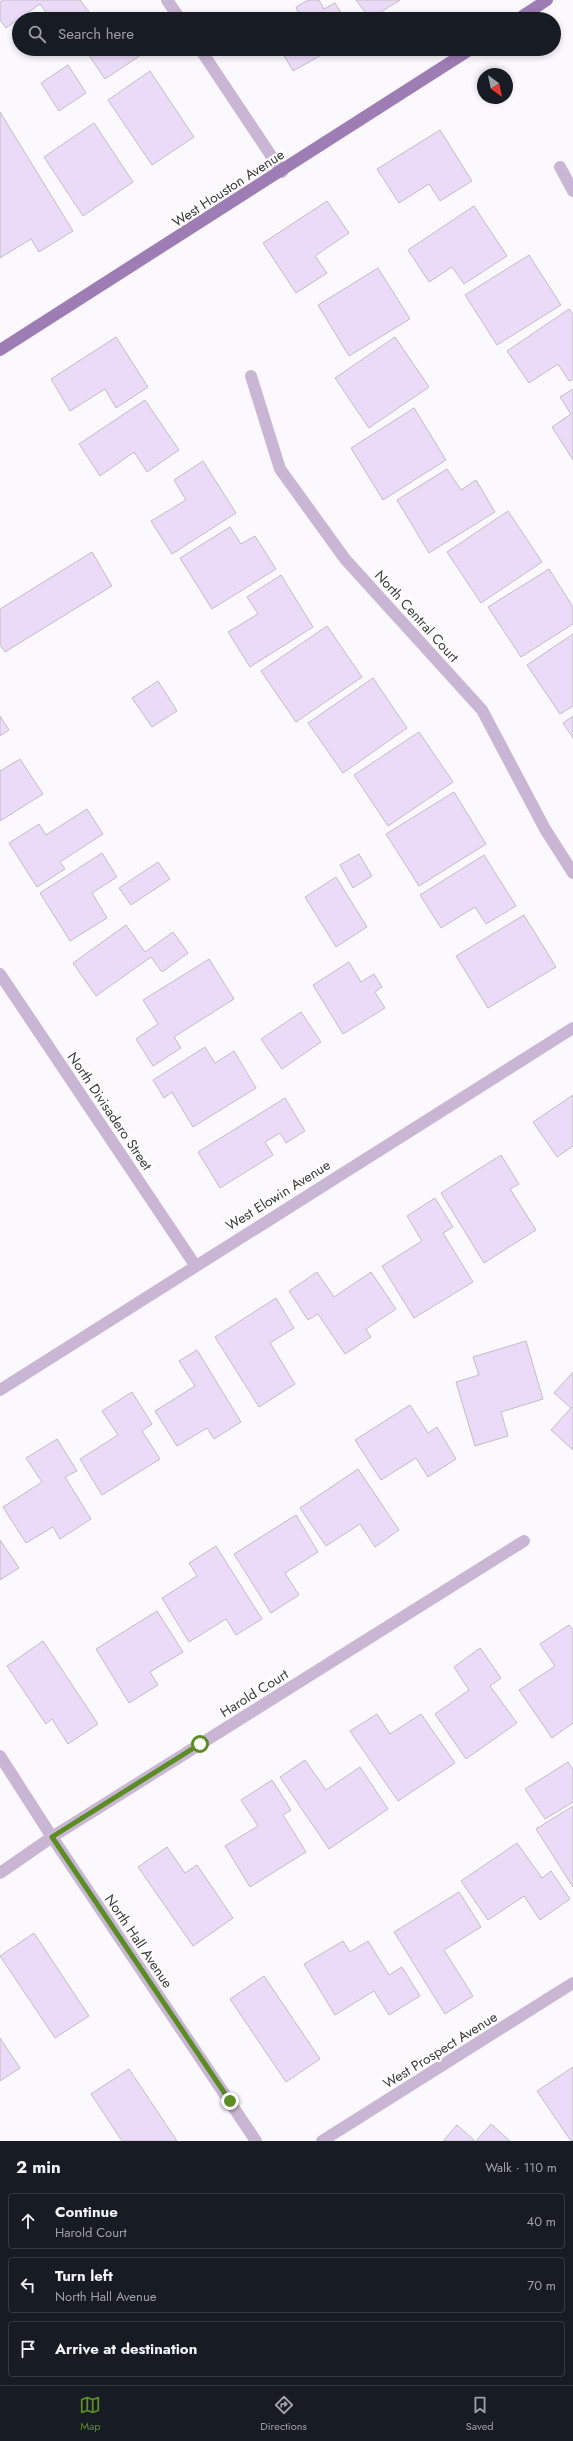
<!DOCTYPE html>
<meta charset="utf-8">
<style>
body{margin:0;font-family:Jost,sans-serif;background:#242831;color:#f1f3f6}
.compass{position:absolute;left:477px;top:68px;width:36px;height:36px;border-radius:50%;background:#171b24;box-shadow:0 2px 6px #0003;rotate:147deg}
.stop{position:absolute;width:12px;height:12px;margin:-9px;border:3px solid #5b8d24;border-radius:50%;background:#fff}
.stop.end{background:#5b8d24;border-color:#fff;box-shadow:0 1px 4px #0008}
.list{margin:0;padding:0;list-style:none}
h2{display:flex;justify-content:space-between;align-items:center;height:52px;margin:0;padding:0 16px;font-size:17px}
h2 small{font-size:13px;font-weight:400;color:#9ea1a6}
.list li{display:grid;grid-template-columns:26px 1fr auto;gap:12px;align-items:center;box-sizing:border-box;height:56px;margin:0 8px 8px;padding:0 8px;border:1px solid #363941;border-radius:4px}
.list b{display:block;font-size:15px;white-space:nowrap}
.list p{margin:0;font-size:13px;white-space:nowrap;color:#9ea1a6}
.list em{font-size:13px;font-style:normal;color:#9ea1a6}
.icon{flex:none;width:22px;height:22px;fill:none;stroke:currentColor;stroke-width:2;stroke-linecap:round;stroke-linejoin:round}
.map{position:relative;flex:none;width:573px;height:2141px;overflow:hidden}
.search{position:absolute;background:#171b24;box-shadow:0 2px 6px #0003;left:12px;right:12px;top:12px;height:44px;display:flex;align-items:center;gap:10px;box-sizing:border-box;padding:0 14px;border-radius:22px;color:#9ea1a6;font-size:15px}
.sheet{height:244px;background:#171b24}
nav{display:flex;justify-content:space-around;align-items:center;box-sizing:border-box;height:56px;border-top:1px solid #363941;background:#171b24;font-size:11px;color:#9ea1a6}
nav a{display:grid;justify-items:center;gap:2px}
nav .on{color:#5b8d24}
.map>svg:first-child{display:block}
.building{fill:#ecdbf8;stroke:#c0bec2}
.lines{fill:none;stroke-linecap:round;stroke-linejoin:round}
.minor{stroke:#c9b6d5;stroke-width:12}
.major{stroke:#9e7cb4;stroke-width:12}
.route{stroke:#5b8d24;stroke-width:5}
.labels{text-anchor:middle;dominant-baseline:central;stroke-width:4;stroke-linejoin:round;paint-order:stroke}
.street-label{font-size:14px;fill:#3c3b3c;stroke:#fff}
</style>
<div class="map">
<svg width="573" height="2141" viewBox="0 0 573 2141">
<rect width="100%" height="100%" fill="#fcf9fe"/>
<g class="building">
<polygon points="3,0 80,0 94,19 51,19 40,4 6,28 0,20 0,2"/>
<polygon points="308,0 319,0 324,9 335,3 345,19 301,19 296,7"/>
<polygon points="356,0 400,0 370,19"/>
<polygon points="95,49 137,49 141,55 105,79 88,54"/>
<polygon points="280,49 332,49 293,71"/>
<polygon points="68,65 86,93 59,111 41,83"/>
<polygon points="150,71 194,137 152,165 108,100"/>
<polygon points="0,112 73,231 39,252 31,239 0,258"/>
<polygon points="94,123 133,182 83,216 44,157"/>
<polygon points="440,130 472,181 440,201 429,184 399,203 377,169"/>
<polygon points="327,201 349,233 315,256 327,273 296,293 263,243"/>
<polygon points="474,206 507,256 464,284 452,267 429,282 408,250"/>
<polygon points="529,255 561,305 497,345 465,295"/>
<polygon points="378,268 410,319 349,356 318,305"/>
<polygon points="569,309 573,314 573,379 569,381 558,364 529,383 507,351"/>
<polygon points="116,337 148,387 116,408 105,389 70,411 51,379"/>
<polygon points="395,337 429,387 369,428 335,378"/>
<polygon points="573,389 573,460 552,427 571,414 560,397"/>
<polygon points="145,400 179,450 147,472 134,452 100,476 79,444"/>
<polygon points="414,408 446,460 383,500 351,448"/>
<polygon points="203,461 236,513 172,554 151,521 186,500 174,480"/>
<polygon points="447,469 461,490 476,480 495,512 429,553 397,500"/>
<polygon points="508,511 542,562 481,603 447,552"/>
<polygon points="230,527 241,544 255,536 276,569 212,609 180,558"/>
<polygon points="92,552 112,586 5,652 0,645 0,609"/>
<polygon points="549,569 573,607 573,624 521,657 488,607"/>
<polygon points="281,575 313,627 250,667 228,632 258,614 247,597"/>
<polygon points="327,626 362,677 296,722 261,671"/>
<polygon points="573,634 573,706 560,714 527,665"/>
<polygon points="373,678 407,728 343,773 308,723"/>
<polygon points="158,681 177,711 152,727 132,698"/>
<polygon points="0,716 9,730 0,736"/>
<polygon points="573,716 573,738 563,723"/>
<polygon points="419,732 453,782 388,826 354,775"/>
<polygon points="20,759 43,794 0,821 0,771"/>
<polygon points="454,792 486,844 419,886 386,834"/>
<polygon points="87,809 103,834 60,862 65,869 37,887 9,843 39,824 46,835"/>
<polygon points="102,853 117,877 92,893 107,918 70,941 40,893"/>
<polygon points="359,854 372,876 353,888 340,865"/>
<polygon points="484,855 516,906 486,924 475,907 441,928 420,895"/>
<polygon points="158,862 170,879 131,905 119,888"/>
<polygon points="336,877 367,927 336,947 305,897"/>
<polygon points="524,915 556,967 488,1008 456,956"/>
<polygon points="126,925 145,952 173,932 188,953 162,972 151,957 96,996 73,963"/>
<polygon points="209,959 234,999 174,1037 181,1048 153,1066 136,1039 158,1024 143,1000"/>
<polygon points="349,962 361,982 374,974 382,987 375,992 385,1008 343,1034 313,985"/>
<polygon points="301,1012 321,1042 282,1069 261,1039"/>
<polygon points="205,1047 215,1063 234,1051 256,1088 193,1127 172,1092 164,1098 153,1080"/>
<polygon points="573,1095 573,1146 557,1157 533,1122"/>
<polygon points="285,1098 305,1131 286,1143 280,1133 265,1142 273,1155 220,1188 198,1152"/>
<polygon points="501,1155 519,1184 510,1189 536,1230 484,1263 441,1193"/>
<polygon points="435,1198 453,1227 443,1233 473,1282 414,1318 382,1266 422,1241 407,1216"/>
<polygon points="317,1272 334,1297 371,1272 396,1309 366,1329 371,1337 345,1354 318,1314 308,1320 289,1291"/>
<polygon points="276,1298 294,1328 270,1343 295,1384 259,1407 215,1337"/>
<polygon points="526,1341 543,1399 501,1412 508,1436 475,1446 456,1382 479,1375 473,1357"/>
<polygon points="197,1350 241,1422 214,1439 207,1428 177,1446 155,1411 195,1386 179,1361"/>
<polygon points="573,1372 573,1450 551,1430 571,1408 554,1393"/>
<polygon points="132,1392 152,1424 142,1431 160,1459 102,1495 80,1459 118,1435 102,1411"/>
<polygon points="410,1405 428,1433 437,1427 456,1459 428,1477 416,1458 381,1480 355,1440"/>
<polygon points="57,1439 77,1471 65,1477 91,1519 60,1539 53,1527 26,1543 3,1507 42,1482 26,1458"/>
<polygon points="358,1469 399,1530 375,1547 360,1524 326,1546 300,1508"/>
<polygon points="296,1515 318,1552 285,1573 299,1595 271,1613 234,1554"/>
<polygon points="0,1540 19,1568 0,1580"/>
<polygon points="216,1546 262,1619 236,1635 226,1619 189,1642 162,1598 197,1576 189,1563"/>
<polygon points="157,1611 183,1652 150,1672 158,1685 129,1703 96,1649"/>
<polygon points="569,1625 573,1630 573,1723 552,1738 519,1690 555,1666 540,1644"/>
<polygon points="43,1641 98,1724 68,1744 52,1719 46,1724 7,1666"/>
<polygon points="480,1648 501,1678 490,1686 517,1723 466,1759 435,1714 469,1690 454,1667"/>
<polygon points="377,1714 390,1734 421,1714 455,1763 398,1801 350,1731"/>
<polygon points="305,1760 326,1790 360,1767 388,1809 329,1849 280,1777"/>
<polygon points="568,1762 573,1770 573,1802 545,1819 525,1789"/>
<polygon points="272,1780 291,1810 283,1815 306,1852 250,1887 225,1846 258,1826 241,1800"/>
<polygon points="573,1806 573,1887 536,1829"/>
<polygon points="517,1843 542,1878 551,1871 570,1899 540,1920 524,1896 488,1920 461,1881"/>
<polygon points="167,1847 185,1873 197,1865 233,1918 193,1946 138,1867"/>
<polygon points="459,1892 481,1927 444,1950 473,1996 445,2014 394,1932"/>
<polygon points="34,1933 89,2016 55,2038 0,1956"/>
<polygon points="343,1941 350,1952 368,1941 389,1975 402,1967 420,1996 389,2015 374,1991 335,2015 304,1964"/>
<polygon points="264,1976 320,2059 286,2082 230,1999"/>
<polygon points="0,2038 20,2068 0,2081"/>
<polygon points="573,2067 573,2141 571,2141 537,2091"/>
<polygon points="129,2069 177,2141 122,2141 91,2094"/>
<polygon points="491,2124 510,2141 476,2141"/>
<polygon points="457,2125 475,2141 443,2141"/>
</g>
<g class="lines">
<g class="minor">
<polyline points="167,0 180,19"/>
<polyline points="200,49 282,172"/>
<polyline points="560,167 573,191"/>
<polyline points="251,376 280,469 345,559 482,710 545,829 573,873"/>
<polyline points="0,974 195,1265"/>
<polyline points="0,1390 573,1028"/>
<polyline points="0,1756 52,1837 256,2141"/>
<polyline points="0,1873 52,1837 524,1541"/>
<polyline points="322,2141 573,1983"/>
</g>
<g class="major">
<polyline points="518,19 547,0"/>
<polyline points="0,350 471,49"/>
</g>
</g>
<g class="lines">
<polyline class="route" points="200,1744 52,1837 230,2101"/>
</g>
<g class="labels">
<g class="street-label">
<text transform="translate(228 188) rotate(-33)">West Houston Avenue</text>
<text transform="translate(417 616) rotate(48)">North Central Court</text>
<text transform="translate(110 1111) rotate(56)">North Divisadero Street</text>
<text transform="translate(278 1195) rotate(-32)">West Elowin Avenue</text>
<text transform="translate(254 1693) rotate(-32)">Harold Court</text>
<text transform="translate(139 1941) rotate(56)">North Hall Avenue</text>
<text transform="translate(440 2050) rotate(-32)">West Prospect Avenue</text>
</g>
</g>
</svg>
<svg class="compass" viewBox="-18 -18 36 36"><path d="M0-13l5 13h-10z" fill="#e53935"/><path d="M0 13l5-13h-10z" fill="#9ea1a6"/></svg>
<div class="stop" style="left:200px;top:1744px"></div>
<div class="stop end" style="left:230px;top:2101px"></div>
<div class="search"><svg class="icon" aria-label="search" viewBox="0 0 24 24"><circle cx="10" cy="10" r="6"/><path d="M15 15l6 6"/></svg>Search here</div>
</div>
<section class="sheet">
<h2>2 min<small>Walk · 110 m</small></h2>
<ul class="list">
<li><svg class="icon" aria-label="ahead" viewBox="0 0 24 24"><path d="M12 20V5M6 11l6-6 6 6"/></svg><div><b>Continue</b><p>Harold Court</p></div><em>40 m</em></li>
<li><svg class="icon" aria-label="left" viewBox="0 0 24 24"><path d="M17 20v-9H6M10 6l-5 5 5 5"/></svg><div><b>Turn left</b><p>North Hall Avenue</p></div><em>70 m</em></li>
<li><svg class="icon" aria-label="arrive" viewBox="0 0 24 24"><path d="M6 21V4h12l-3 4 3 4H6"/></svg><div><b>Arrive at destination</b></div></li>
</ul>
</section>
<nav>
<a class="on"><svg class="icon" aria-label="map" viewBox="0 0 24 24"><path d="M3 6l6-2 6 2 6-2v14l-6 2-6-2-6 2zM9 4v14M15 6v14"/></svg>Map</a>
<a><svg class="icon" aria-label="directions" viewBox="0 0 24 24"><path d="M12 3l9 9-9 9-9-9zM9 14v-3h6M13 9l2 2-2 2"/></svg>Directions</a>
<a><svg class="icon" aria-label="saved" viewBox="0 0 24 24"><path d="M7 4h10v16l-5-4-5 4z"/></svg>Saved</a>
</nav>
